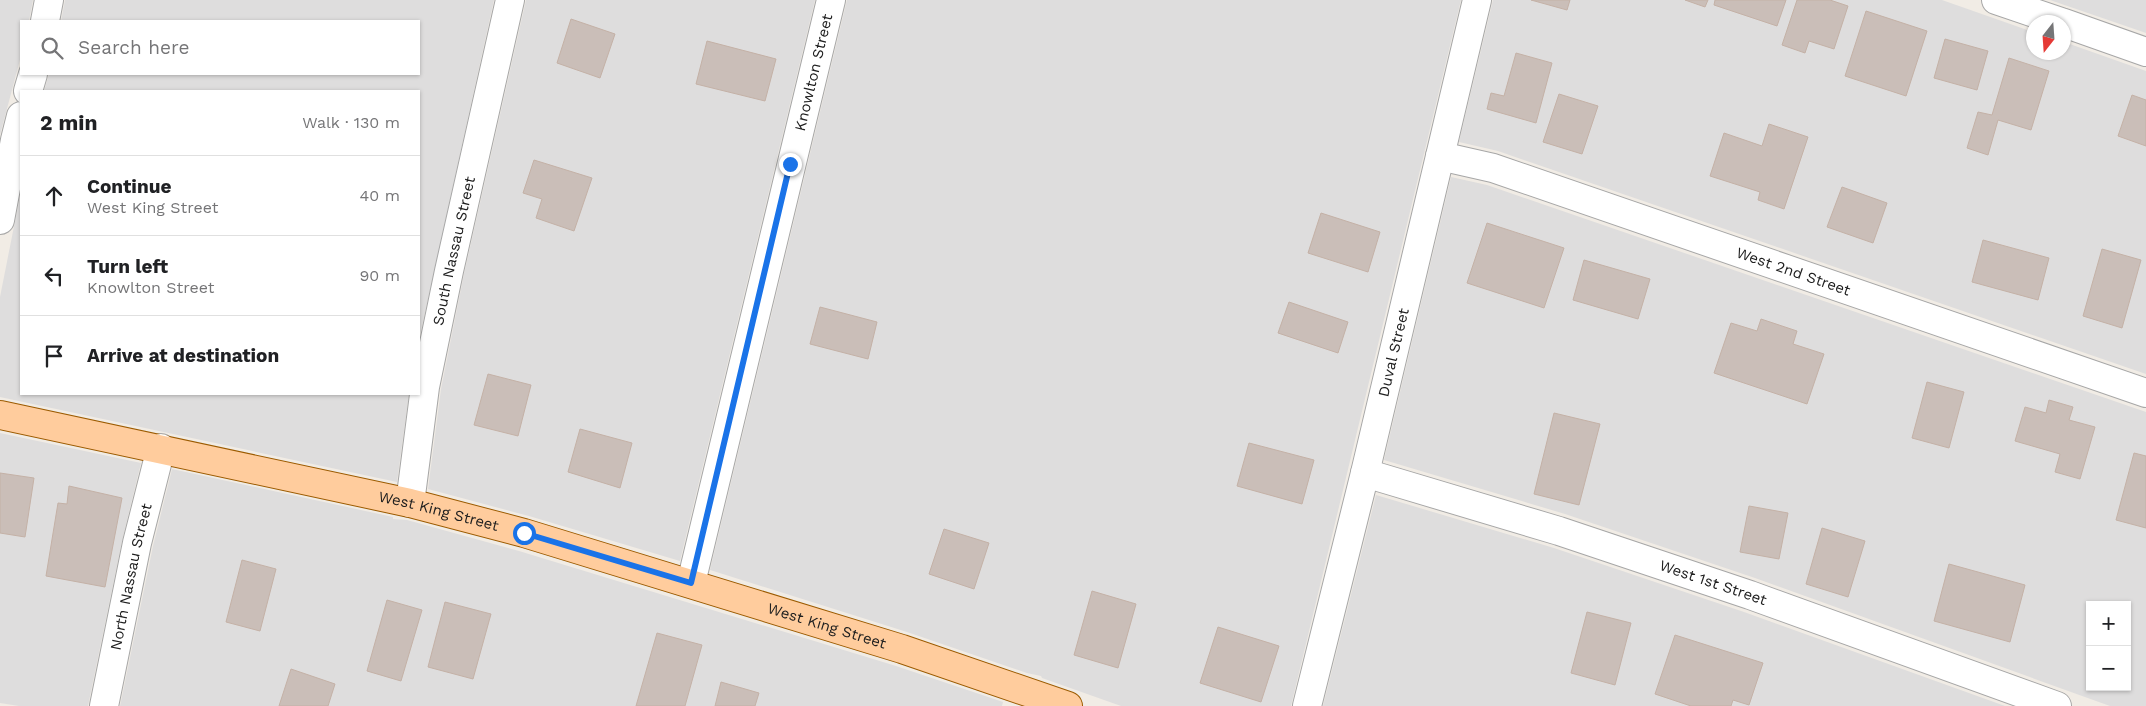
<!DOCTYPE html>
<meta charset="utf-8">
<style>
body{margin:0;font-family:"Work Sans",sans-serif;background:#f6f6f6;color:#202124}
.controls{position:absolute;right:15px;bottom:15px;display:grid;overflow:hidden;border-radius:0px;box-shadow:0 1px 4px #0004}
.controls button{width:45px;height:45px;display:grid;place-items:center;padding:0;border:0;border-bottom:1px solid #e0e0e0;background:#fff;color:#202124;font:25px sans-serif}
.compass{position:absolute;left:2026px;top:15px;width:45px;height:45px;border-radius:50%;background:#fff;box-shadow:0 1px 4px #0004;rotate:197deg}
.stop{position:absolute;width:15px;height:15px;margin:-11px;border:4px solid #1a73e8;border-radius:50%;background:#fff}
.stop.end{background:#1a73e8;border-color:#fff;box-shadow:0 1px 5px #0008}
.list{margin:0;padding:0;list-style:none}
h2{display:flex;justify-content:space-between;align-items:center;height:65px;margin:0;padding:0 20px;font-size:21px}
h2 small{font-size:16px;font-weight:400;color:#757577}
.list li{display:grid;grid-template-columns:32px 1fr auto;gap:15px;align-items:center;box-sizing:border-box;height:80px;padding:0 20px;border-top:1px solid #e0e0e0}
.list b{display:block;font-size:19px;white-space:nowrap}
.list p{margin:0;font-size:16px;white-space:nowrap;color:#757577}
.list em{font-size:16px;font-style:normal;color:#757577}
.icon{flex:none;width:28px;height:28px;fill:none;stroke:currentColor;stroke-width:2;stroke-linecap:round;stroke-linejoin:round}
.map{position:relative;flex:none;width:2146px;height:706px;overflow:hidden}
.search{position:absolute;background:#fff;box-shadow:0 1px 4px #0004;left:20px;top:20px;width:400px;height:55px;display:flex;align-items:center;gap:12px;box-sizing:border-box;padding:0 18px;border-radius:0px;color:#757577;font-size:19px}
.panel{position:absolute;background:#fff;box-shadow:0 1px 4px #0004;left:20px;top:90px;width:400px;height:305px;border-radius:0px}
.map>svg:first-child{display:block}
.residential{fill:#dedddd;fill-rule:evenodd}
.building{fill:#cabeb8;stroke:#c4b1a6}
.lines{fill:none;stroke-linecap:round;stroke-linejoin:round}
.minor-casing{stroke:#a7a7a7;stroke-width:30}
.major-casing{stroke:#9c5b00;stroke-width:30}
.minor{stroke:#fff;stroke-width:28}
.major{stroke:#ffcc9d;stroke-width:28}
.route{stroke:#1a73e8;stroke-width:6}
.labels{text-anchor:middle;dominant-baseline:central;stroke-width:4;stroke-linejoin:round;paint-order:stroke}
.street-label{font-size:15px;fill:#202020;stroke:#fff}
</style>
<div class="map">
<svg width="2146" height="706" viewBox="0 0 2146 706">
<rect width="100%" height="100%" fill="#f1ece5"/>
<g class="residential">
<polygon points="0,0 33,0 29,21 21,21 21,56 0,135"/>
<polygon points="65,0 494,0 419,340 419,91 44,91 49,74 419,74 419,21 61,21"/>
<polygon points="526,0 815,0 680,561 529,516 428,489 441,389 464,274"/>
<polygon points="847,0 1461,0 1291,706 1121,706 1042,678 1041,676 1027,673 907,632 710,570"/>
<polygon points="1493,0 1942,0 2033,32 2034,52 2064,52 2064,42 2146,71 2146,374 1498,151 1459,142"/>
<polygon points="2050,0 2146,0 2146,33"/>
<path d="M 1451,177 L 1487,185 L 2146,412 L 2146,706 L 2110,706 L 1755,578 L 1565,514 L 1384,460 ZM 2090,605 L 2127,605 L 2127,687 L 2090,687 Z"/>
<polygon points="21,191 21,394 409,394 397,482 0,397 0,297"/>
<polygon points="0,433 141,463 122,541 88,706 19,706 0,703"/>
<polygon points="172,469 393,517 393,519 407,520 519,551 896,666 1003,702 1002,706 120,706 153,546"/>
<polygon points="1376,495 1554,548 1744,612 2005,706 1323,706"/>
</g>
<g class="building">
<polygon points="1531,0 1570,0 1567,10"/>
<polygon points="1685,0 1708,0 1705,7"/>
<polygon points="1715,0 1786,0 1777,26 1714,5"/>
<polygon points="1797,0 1830,0 1848,6 1834,49 1809,41 1805,53 1782,45"/>
<polygon points="1866,11 1927,31 1906,96 1845,76"/>
<polygon points="571,19 615,34 600,78 557,63"/>
<polygon points="1945,39 1988,51 1977,90 1934,78"/>
<polygon points="707,41 776,59 765,101 696,84"/>
<polygon points="1516,53 1552,63 1536,123 1487,109 1491,93 1504,96"/>
<polygon points="2009,58 2049,71 2031,130 1998,120 1988,155 1967,148 1978,112 1992,115"/>
<polygon points="1559,94 1598,106 1582,154 1543,142"/>
<polygon points="2132,95 2146,100 2146,146 2118,136"/>
<polygon points="1769,124 1808,137 1784,209 1758,200 1760,192 1710,176 1724,133 1762,146"/>
<polygon points="534,160 592,178 574,231 536,218 542,199 523,193"/>
<polygon points="1842,187 1887,203 1873,243 1827,227"/>
<polygon points="1321,213 1380,232 1368,272 1308,253"/>
<polygon points="1487,223 1564,248 1544,308 1467,283"/>
<polygon points="1983,240 2049,258 2038,300 1972,282"/>
<polygon points="2102,249 2141,260 2122,328 2083,316"/>
<polygon points="1584,260 1650,279 1638,319 1573,300"/>
<polygon points="1289,302 1348,322 1338,353 1278,333"/>
<polygon points="820,307 877,322 868,359 810,344"/>
<polygon points="1761,319 1797,331 1793,344 1824,354 1807,404 1714,373 1731,323 1757,331"/>
<polygon points="488,374 531,385 518,436 474,425"/>
<polygon points="1927,382 1964,392 1949,448 1912,438"/>
<polygon points="2049,400 2073,407 2069,420 2095,427 2080,479 2055,472 2060,454 2015,441 2025,407 2046,413"/>
<polygon points="1554,413 1600,424 1579,505 1534,494"/>
<polygon points="580,429 632,443 620,488 568,472"/>
<polygon points="1249,443 1314,460 1302,504 1237,486"/>
<polygon points="2134,453 2146,456 2146,528 2116,520"/>
<polygon points="0,473 34,478 25,537 0,533"/>
<polygon points="69,486 122,498 105,587 46,576 58,503 67,504"/>
<polygon points="1749,506 1788,513 1779,559 1740,552"/>
<polygon points="1822,528 1865,541 1848,597 1806,584"/>
<polygon points="944,529 989,543 974,589 929,574"/>
<polygon points="242,560 276,569 260,631 226,622"/>
<polygon points="1949,564 2025,585 2010,642 1934,621"/>
<polygon points="1092,591 1136,604 1118,668 1074,655"/>
<polygon points="387,600 422,610 401,681 367,671"/>
<polygon points="445,602 491,614 473,679 428,667"/>
<polygon points="1587,612 1631,623 1615,685 1571,673"/>
<polygon points="1218,627 1279,646 1261,702 1200,683"/>
<polygon points="657,633 702,645 685,706 636,706"/>
<polygon points="1675,635 1763,663 1749,705 1733,700 1731,706 1691,706 1655,694"/>
<polygon points="291,669 335,684 328,706 279,706"/>
<polygon points="721,682 759,693 755,706 715,706"/>
</g>
<g class="lines">
<g class="minor-casing">
<g id="minor">
<polyline points="1996,0 2061,22"/>
<polyline points="45,21 49,0"/>
<polyline points="2064,23 2146,52"/>
<polyline points="28,91 33,74"/>
<path id="s1" d="M 1440,156 L 1493,168 L 2146,393"/>
<polyline points="0,220 15,140 21,116"/>
<path id="s2" d="M 1365,473 L 1559,531 L 1750,595 L 2057,706"/>
<path id="s3" d="M 410,503 L 425,387 L 449,271 L 510,0"/>
<path id="s4" d="M 691,583 L 831,0"/>
<path id="s5" d="M 104,706 L 137,543 L 161,448"/>
<path id="s6" d="M 1307,706 L 1365,473 L 1477,0"/>
</g>
</g>
<g class="major-casing">
<g id="major">
<path id="s7" d="M 0,415 L 410,503 L 524,533 L 902,649 L 1068,706"/>
</g>
</g>
<use href="#minor" class="minor"/>
<use href="#major" class="major"/>
</g>
<g class="lines">
<polyline class="route" points="524,533 691,583 790,164"/>
</g>
<g class="labels">
<g class="street-label">
<text stroke="none"><textPath href="#s4" startOffset="525">Knowlton Street</textPath></text>
<text stroke="none"><textPath href="#s3" startOffset="256">South Nassau Street</textPath></text>
<text stroke="none"><textPath href="#s1" startOffset="372">West 2nd Street</textPath></text>
<text stroke="none"><textPath href="#s6" startOffset="364">Duval Street</textPath></text>
<text stroke="none"><textPath href="#s7" startOffset="449">West King Street</textPath></text>
<text stroke="none"><textPath href="#s5" startOffset="132">North Nassau Street</textPath></text>
<text stroke="none"><textPath href="#s2" startOffset="365">West 1st Street</textPath></text>
<text stroke="none"><textPath href="#s7" startOffset="854">West King Street</textPath></text>
</g>
</g>
</svg>
<div class="controls">
<button>+</button>
<button>−</button>
</div>
<svg class="compass" viewBox="-18 -18 36 36"><path d="M0-13l5 13h-10z" fill="#e53935"/><path d="M0 13l5-13h-10z" fill="#757577"/></svg>
<div class="stop" style="left:524px;top:533px"></div>
<div class="stop end" style="left:790px;top:164px"></div>
<div class="search"><svg class="icon" aria-label="search" viewBox="0 0 24 24"><circle cx="10" cy="10" r="6"/><path d="M15 15l6 6"/></svg>Search here</div>
<section class="panel">
<h2>2 min<small>Walk · 130 m</small></h2>
<ul class="list">
<li><svg class="icon" aria-label="ahead" viewBox="0 0 24 24"><path d="M12 20V5M6 11l6-6 6 6"/></svg><div><b>Continue</b><p>West King Street</p></div><em>40 m</em></li>
<li><svg class="icon" aria-label="left" viewBox="0 0 24 24"><path d="M17 20v-9H6M10 6l-5 5 5 5"/></svg><div><b>Turn left</b><p>Knowlton Street</p></div><em>90 m</em></li>
<li><svg class="icon" aria-label="arrive" viewBox="0 0 24 24"><path d="M6 21V4h12l-3 4 3 4H6"/></svg><div><b>Arrive at destination</b></div></li>
</ul>
</section>
</div>
